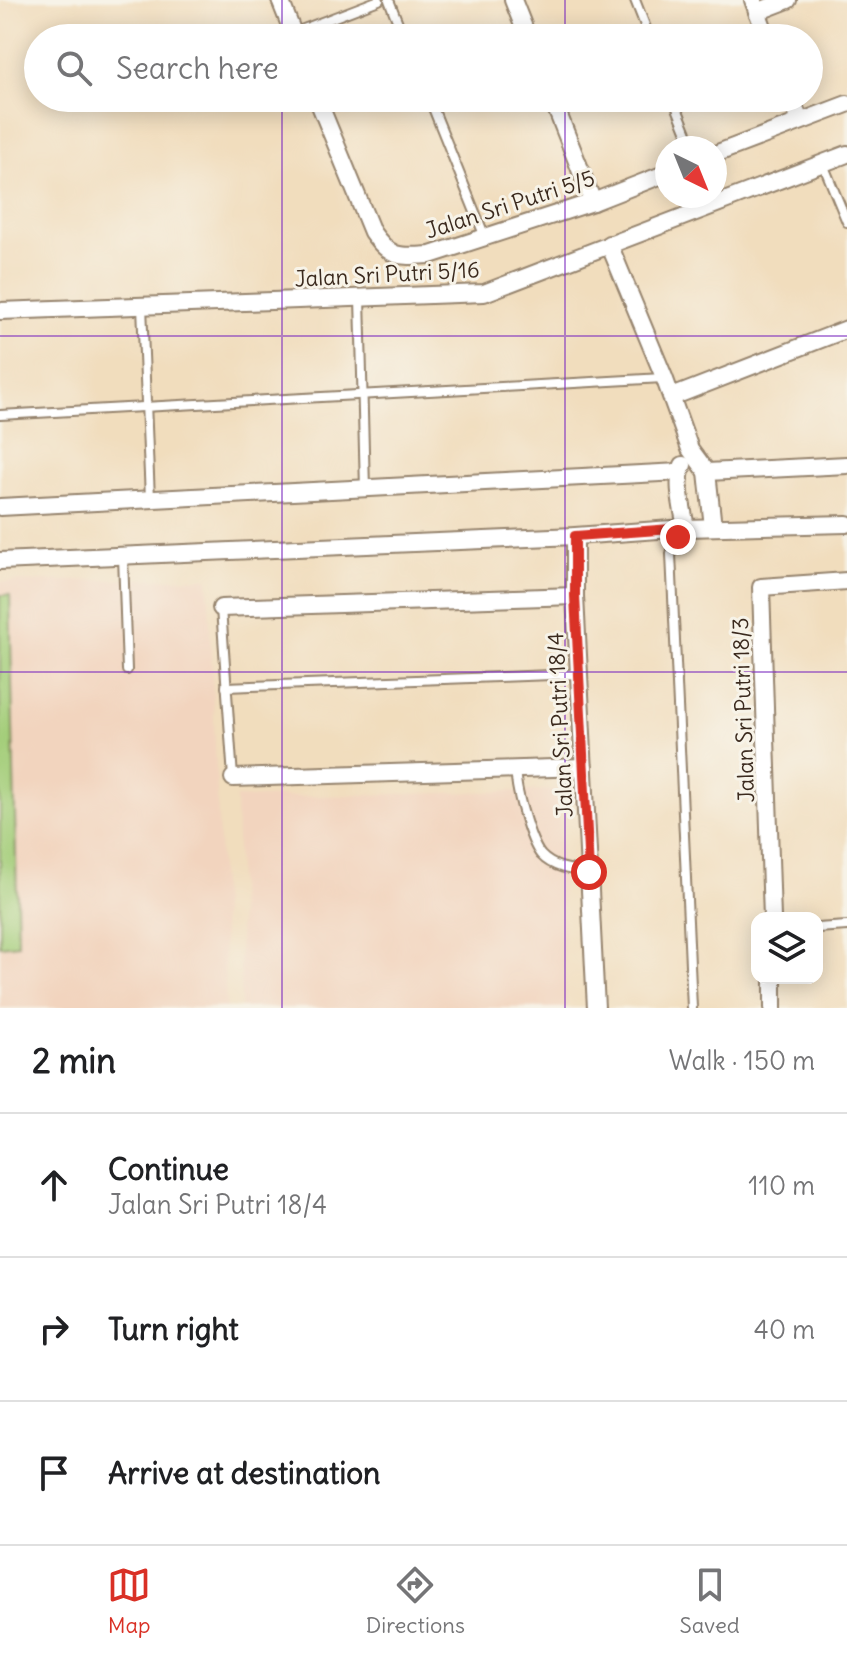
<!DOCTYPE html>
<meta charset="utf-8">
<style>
body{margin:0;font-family:Delius,sans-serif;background:#f6f6f6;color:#202124}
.controls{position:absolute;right:24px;bottom:24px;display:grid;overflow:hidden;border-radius:16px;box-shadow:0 4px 20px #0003}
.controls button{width:72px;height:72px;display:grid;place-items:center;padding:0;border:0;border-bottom:2px solid #e0e0e0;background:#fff;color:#202124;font:40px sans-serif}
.compass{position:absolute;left:655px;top:136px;width:72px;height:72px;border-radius:50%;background:#fff;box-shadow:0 4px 20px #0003;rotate:137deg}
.stop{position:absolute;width:24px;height:24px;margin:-18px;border:6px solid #d93025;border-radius:50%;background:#fff}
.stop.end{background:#d93025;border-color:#fff;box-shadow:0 2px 8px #0008}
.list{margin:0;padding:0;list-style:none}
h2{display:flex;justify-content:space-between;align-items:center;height:104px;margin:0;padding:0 32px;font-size:34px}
h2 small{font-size:26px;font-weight:400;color:#757577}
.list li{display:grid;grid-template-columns:52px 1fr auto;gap:24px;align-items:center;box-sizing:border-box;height:144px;padding:0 32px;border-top:2px solid #e0e0e0}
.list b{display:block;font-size:30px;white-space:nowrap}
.list p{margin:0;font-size:26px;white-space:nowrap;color:#757577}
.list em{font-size:26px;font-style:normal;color:#757577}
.icon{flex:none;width:44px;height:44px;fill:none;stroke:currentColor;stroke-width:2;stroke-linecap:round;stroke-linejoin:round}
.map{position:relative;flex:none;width:847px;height:1008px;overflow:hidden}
.search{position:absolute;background:#fff;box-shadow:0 4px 20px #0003;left:24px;right:24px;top:24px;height:88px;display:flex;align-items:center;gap:20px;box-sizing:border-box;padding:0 28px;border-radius:44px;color:#757577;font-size:30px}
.sheet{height:536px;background:#fff}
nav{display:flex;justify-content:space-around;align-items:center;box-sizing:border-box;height:112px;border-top:2px solid #e0e0e0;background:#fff;font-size:22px;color:#757577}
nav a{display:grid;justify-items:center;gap:4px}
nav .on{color:#d93025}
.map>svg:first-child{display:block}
.built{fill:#f2d4be}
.pitch{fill:#a4ce7a;stroke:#707c4c;stroke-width:2}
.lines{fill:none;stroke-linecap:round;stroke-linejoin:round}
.lane-casing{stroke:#96846e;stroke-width:12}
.street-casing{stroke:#96846e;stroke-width:20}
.lane{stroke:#fff;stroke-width:8}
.street{stroke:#fff;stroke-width:16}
.route{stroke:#d93025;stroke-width:10}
.grid{fill:none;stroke:#7b2cbf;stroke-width:2;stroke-opacity:0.55}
.labels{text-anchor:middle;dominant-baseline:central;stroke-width:6;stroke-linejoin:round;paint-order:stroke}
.street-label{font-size:22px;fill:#3b2a1e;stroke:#f7f3e8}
</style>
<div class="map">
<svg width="847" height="1008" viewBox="0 0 847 1008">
<rect width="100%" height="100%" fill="#f7f3e8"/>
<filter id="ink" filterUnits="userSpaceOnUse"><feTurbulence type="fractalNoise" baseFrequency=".0125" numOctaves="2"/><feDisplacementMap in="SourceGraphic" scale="16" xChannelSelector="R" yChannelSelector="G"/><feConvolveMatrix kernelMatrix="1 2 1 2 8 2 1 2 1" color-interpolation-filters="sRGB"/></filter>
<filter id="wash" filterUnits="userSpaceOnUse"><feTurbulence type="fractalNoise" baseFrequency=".006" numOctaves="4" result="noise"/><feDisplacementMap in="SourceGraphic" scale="32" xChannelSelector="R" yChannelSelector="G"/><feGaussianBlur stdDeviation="1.8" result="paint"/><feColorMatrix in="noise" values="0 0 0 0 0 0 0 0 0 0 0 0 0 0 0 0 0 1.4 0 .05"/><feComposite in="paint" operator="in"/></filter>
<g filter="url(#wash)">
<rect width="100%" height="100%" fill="#f1ddbd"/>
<g class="built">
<polygon points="208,578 226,1008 0,1008 0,582"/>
<polygon points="558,790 567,1008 241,1008 236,798"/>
</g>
<polygon class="pitch" points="0,595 10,595 18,944 0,946"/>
</g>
<g filter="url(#ink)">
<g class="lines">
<g class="lane-casing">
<g id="lane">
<polyline points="389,0 404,38"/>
<polyline points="635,0 650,38"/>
<polyline points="293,33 379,0"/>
<polyline points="429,98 485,237"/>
<polyline points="673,98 693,148"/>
<polyline points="823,164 847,222"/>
<polyline points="360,298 365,489"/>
<polyline points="142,306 150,499"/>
<polyline points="0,415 663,378"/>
<polyline points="685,529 673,545 671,554 692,1008"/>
<polyline points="123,556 127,670"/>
<polyline points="221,608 233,778"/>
<polyline points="226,687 578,674"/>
<path d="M 516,769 C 514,786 530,842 541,855 C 553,868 571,870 588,872"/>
<polyline points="817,928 847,926"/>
</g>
</g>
<g class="street-casing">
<g id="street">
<polyline points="280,0 295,38"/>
<polyline points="513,0 528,38"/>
<polyline points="753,0 767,38"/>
<polyline points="757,12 788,0"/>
<path d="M 317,98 L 372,232 C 391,259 399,257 430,255 L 593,202 L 667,173"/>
<polyline points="552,98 593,202"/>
<polyline points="791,98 800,121"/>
<polyline points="715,154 847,104"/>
<polyline points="609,244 664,377 690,449 707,472 713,527"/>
<polyline points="0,311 484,293 847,154"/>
<polyline points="672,397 847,329"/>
<path d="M 683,465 C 675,483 683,509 686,528"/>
<polyline points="707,472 847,465"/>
<polyline points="0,507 680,472"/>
<polyline points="575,536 575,596 596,1008"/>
<polyline points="0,561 575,536 686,528 847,524"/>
<polyline points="221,608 575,596"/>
<polyline points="233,778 584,767"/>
<polyline points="772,918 761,587 847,581"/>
<polyline points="773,978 773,1008"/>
</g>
</g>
<use href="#lane" class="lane"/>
<use href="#street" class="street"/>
</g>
</g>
<g class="lines" filter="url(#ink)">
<polyline class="route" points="589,872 575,596 575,536 686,528 678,537"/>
</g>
<path class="grid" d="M 282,0 L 282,38M 565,0 L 565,38M 282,98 L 282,1008M 565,98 L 565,1008M 0,336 L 847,336M 0,672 L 847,672"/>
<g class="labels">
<g class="street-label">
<text transform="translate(510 204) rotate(-18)">Jalan Sri Putri 5/5</text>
<text transform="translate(387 274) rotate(-3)">Jalan Sri Putri 5/16</text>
<text transform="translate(743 710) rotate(-92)">Jalan Sri Putri 18/3</text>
<text transform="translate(560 725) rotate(-93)">Jalan Sri Putri 18/4</text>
</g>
</g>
</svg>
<div class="controls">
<button><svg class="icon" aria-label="layers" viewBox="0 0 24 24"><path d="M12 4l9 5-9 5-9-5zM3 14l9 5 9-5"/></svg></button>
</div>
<svg class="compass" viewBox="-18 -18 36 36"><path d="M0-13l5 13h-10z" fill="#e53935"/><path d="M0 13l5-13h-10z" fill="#757577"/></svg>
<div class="stop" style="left:589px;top:872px"></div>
<div class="stop end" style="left:678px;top:537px"></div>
<div class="search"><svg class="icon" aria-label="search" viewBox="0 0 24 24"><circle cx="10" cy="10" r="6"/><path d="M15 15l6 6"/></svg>Search here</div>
</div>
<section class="sheet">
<h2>2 min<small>Walk · 150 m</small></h2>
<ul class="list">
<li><svg class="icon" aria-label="ahead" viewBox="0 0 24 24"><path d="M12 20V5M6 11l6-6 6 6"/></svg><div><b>Continue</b><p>Jalan Sri Putri 18/4</p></div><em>110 m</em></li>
<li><svg class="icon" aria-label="right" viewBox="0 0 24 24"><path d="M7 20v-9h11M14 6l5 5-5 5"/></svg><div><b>Turn right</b></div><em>40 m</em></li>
<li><svg class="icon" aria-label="arrive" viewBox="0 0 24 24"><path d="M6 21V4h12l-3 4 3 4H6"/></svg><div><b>Arrive at destination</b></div></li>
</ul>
</section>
<nav>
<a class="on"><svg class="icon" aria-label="map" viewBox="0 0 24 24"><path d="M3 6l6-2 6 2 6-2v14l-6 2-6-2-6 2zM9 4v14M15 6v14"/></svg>Map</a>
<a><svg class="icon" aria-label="directions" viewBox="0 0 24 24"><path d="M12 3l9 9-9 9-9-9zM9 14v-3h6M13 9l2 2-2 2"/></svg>Directions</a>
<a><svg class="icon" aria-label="saved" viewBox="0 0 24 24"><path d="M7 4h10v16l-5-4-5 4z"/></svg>Saved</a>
</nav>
